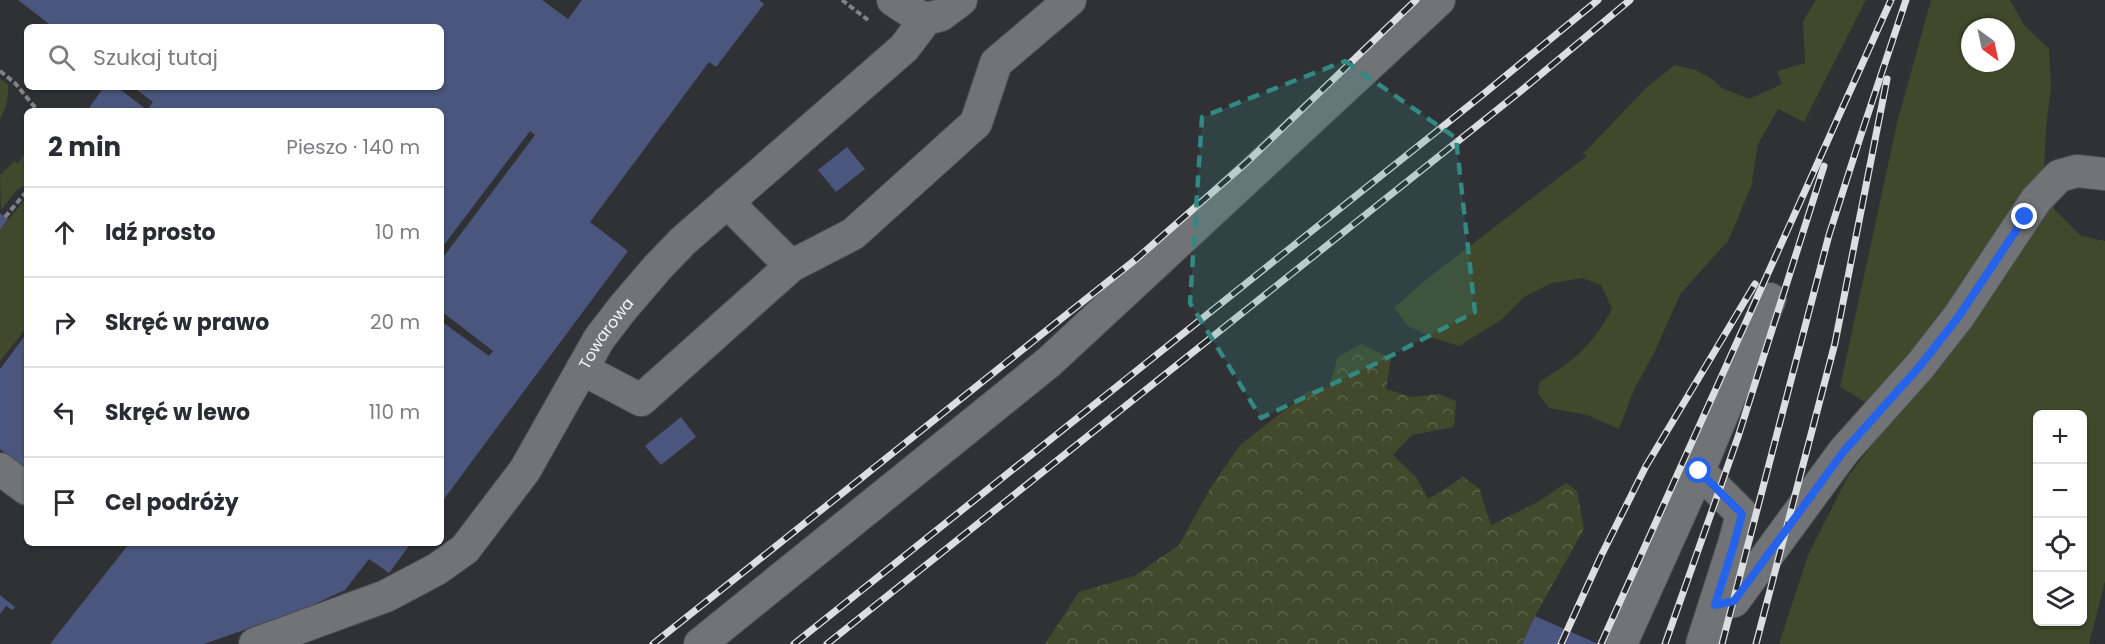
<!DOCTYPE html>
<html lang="pl">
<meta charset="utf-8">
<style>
body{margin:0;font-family:Poppins,sans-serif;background:#f2f2f3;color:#2b2b33}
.controls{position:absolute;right:18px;bottom:18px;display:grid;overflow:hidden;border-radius:9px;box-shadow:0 2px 4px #0004}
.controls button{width:54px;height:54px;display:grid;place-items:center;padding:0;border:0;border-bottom:2px solid #e1e1e2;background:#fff;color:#2b2b33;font:30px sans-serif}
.compass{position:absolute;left:1961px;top:18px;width:54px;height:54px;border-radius:50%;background:#fff;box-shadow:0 2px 4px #0004;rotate:147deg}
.stop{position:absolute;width:18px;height:18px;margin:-14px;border:4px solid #2563eb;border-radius:50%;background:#fff}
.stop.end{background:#2563eb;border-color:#fff;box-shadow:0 2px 6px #0008}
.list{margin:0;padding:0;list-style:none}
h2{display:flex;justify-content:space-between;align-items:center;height:78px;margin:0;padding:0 24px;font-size:26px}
h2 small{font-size:20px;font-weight:400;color:#7c7c81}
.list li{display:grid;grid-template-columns:39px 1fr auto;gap:18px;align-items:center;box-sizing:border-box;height:90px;padding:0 24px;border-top:2px solid #e1e1e2}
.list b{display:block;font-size:22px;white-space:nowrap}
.list em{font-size:20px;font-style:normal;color:#7c7c81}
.icon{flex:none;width:33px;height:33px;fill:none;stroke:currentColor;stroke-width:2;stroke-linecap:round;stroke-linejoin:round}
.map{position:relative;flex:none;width:2105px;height:644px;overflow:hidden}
.search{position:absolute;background:#fff;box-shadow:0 2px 4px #0004;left:24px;top:24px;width:420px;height:66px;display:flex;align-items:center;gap:15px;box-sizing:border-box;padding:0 21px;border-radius:9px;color:#7c7c81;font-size:22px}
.panel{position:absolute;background:#fff;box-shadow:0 2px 4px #0004;left:24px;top:108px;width:420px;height:438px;border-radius:9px}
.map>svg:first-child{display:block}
.green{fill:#41482b;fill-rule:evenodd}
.forest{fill:url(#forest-crowns)}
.building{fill:#4a567d}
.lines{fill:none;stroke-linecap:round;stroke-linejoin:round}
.minor-casing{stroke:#4d4e50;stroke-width:34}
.path{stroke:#818284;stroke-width:4;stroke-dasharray:6 3;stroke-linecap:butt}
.minor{stroke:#727376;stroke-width:32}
.rail-casing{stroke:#dddee0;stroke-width:7}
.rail{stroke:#26272a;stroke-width:4.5;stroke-dasharray:14;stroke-linecap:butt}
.route{stroke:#2563eb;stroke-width:8}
.marked{fill:#318982;fill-opacity:0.2;stroke:#318982;stroke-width:4.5;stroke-dasharray:12 8;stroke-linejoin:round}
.labels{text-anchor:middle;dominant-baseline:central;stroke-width:5;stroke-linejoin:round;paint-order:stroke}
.street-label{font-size:16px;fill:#f4f5f6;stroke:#26272a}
</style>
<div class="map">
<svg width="2105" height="644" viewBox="0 0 2105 644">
<defs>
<pattern id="forest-crowns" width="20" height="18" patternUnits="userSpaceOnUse" patternTransform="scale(1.5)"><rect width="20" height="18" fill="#41482b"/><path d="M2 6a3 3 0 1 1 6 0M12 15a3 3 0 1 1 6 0" fill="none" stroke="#5d634a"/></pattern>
</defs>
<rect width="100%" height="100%" fill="#303134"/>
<g class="green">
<path d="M 1816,0 L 1866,0 L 1804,122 L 1778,109 L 1758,144 L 1751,187 L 1728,241 L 1681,293 L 1654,353 L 1634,390 L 1619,429 L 1587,415 L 1549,408 L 1538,393 L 1540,381 C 1576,360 1592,345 1612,309 L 1601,285 L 1582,278 L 1552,283 L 1524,297 L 1501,320 L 1459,346 L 1434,338 L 1408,326 L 1394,308 L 1428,278 L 1587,156 L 1583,154 L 1647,87 L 1675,65 L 1696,70 L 1712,79 L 1722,88 L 1749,99 L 1782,84 L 1777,71 L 1805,63 L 1803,21 Z"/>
<path d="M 1931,0 L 2010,0 L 2024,25 L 2049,49 L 2051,87 L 2046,128 L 2044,170 L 2055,210 L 2081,236 L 2105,241 L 2105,581 L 2089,644 L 1779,644 L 1808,555 L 1847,478 L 1892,418 L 1840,387 L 1897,123 ZM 1970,27 L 2006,27 L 2006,63 L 1970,63 ZM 2038,414 L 2082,414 L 2082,622 L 2038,622 Z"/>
<path d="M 0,78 L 8,85 C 9,97 6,108 0,119 Z"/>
<polygon points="27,151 27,184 16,191 1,210 0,175 14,161 18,163"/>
<polygon points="27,197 27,327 0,361 0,230"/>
</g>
<polygon class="forest" points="1361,344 1391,358 1386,389 1411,397 1438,394 1456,401 1454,427 1412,435 1393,455 1417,478 1428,499 1463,477 1479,488 1491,525 1538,502 1566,483 1577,491 1584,529 1535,616 1522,644 1045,644 1079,592 1134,576 1179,545 1211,487 1240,445 1309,391 1329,386 1338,357"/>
<g class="building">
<polygon points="18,0 542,0 568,19 582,0 759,0 764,4 716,67 709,62 590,222 628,251 441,503 441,321 489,356 493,351 441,311 441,260 535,135 530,131 441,249 441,111 87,111 104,87 117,87 147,110 153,102 133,87 441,87 441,27 53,27"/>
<polygon points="847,147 865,169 836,192 818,170"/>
<polygon points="0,213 8,219 0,230"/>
<polygon points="27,333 27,469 0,449 0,369"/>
<polygon points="681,417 696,437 661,465 645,446"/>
<polygon points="126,543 411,543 389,573 369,559 345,590 306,608 204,644 50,644 128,545"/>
<polygon points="0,595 15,607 12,610 6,606 0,614"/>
<polygon points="1535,616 1598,644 1522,644"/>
</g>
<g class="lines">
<g class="minor-casing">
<g id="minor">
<polyline points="893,0 913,13 926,19"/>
<polyline points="791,266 853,234 976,123 996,63 1070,0"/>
<polyline points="582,369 641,400 791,266 727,202"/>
<polyline points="0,469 27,489"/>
<polyline points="1699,471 1742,514 1734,544 1702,644"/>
<polyline points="1715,605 1734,601 1844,451 1920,366 1959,316 2036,200 2059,176 2077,171 2105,174"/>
<path id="s1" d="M 255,644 L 386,596 L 437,569 L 465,549 L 525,470 L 599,339 L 622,309 L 657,268 L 683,241 L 904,48 L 926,19 L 941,15 L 961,0"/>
<polyline points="700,644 1049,362 1439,0"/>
<polyline points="1621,644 1699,471 1770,299"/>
</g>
</g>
<g class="path">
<polyline points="842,0 868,20"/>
<polyline points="0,71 15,83 38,111"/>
<polyline points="5,217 27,191"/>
</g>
<use href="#minor" class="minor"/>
<g class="rail-casing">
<g id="rail">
<polyline points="653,644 1135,260 1247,162 1416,0"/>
<polyline points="794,644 1486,92 1598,0"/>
<polyline points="827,644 1522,90 1630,0"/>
<polyline points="1561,644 1601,556 1646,466 1755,284"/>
<polyline points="1601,644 1891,0"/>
<polyline points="1665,644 1738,437 1824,166"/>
<polyline points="1722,644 1829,235 1860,138 1906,0"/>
<polyline points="1756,644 1835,343 1887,79"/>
</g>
</g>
<use href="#rail" class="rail"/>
</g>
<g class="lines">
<polyline class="route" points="1699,471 1742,514 1734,544 1715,605 1734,601 1844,451 1920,366 1959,316 2025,217"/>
</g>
<path class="marked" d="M 1345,61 L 1456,138 L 1475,312 L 1377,363 L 1261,418 L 1190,303 L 1202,117 Z"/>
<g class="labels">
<g class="street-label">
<text stroke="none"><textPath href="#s1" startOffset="490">Towarowa</textPath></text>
</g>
</g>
</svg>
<div class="controls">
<button>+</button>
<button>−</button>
<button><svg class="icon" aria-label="locate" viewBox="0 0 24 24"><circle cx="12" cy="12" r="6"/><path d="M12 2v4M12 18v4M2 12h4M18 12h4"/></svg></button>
<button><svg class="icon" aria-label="layers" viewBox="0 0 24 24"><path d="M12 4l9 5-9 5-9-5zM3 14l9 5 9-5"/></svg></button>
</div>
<svg class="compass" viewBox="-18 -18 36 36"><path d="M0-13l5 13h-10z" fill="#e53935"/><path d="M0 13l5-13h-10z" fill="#7c7c81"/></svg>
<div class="stop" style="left:1699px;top:471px"></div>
<div class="stop end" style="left:2025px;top:217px"></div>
<div class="search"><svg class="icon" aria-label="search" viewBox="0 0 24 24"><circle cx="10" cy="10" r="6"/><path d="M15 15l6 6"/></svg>Szukaj tutaj</div>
<section class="panel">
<h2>2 min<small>Pieszo · 140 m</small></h2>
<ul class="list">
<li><svg class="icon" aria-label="ahead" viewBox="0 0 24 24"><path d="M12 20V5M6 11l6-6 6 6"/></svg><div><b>Idź prosto</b></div><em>10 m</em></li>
<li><svg class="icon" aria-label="right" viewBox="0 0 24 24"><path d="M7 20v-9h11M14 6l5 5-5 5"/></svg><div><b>Skręć w prawo</b></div><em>20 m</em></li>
<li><svg class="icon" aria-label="left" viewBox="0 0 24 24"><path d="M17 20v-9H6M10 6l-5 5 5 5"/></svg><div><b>Skręć w lewo</b></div><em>110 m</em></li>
<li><svg class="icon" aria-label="arrive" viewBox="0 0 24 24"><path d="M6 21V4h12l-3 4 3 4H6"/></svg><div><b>Cel podróży</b></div></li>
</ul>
</section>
</div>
